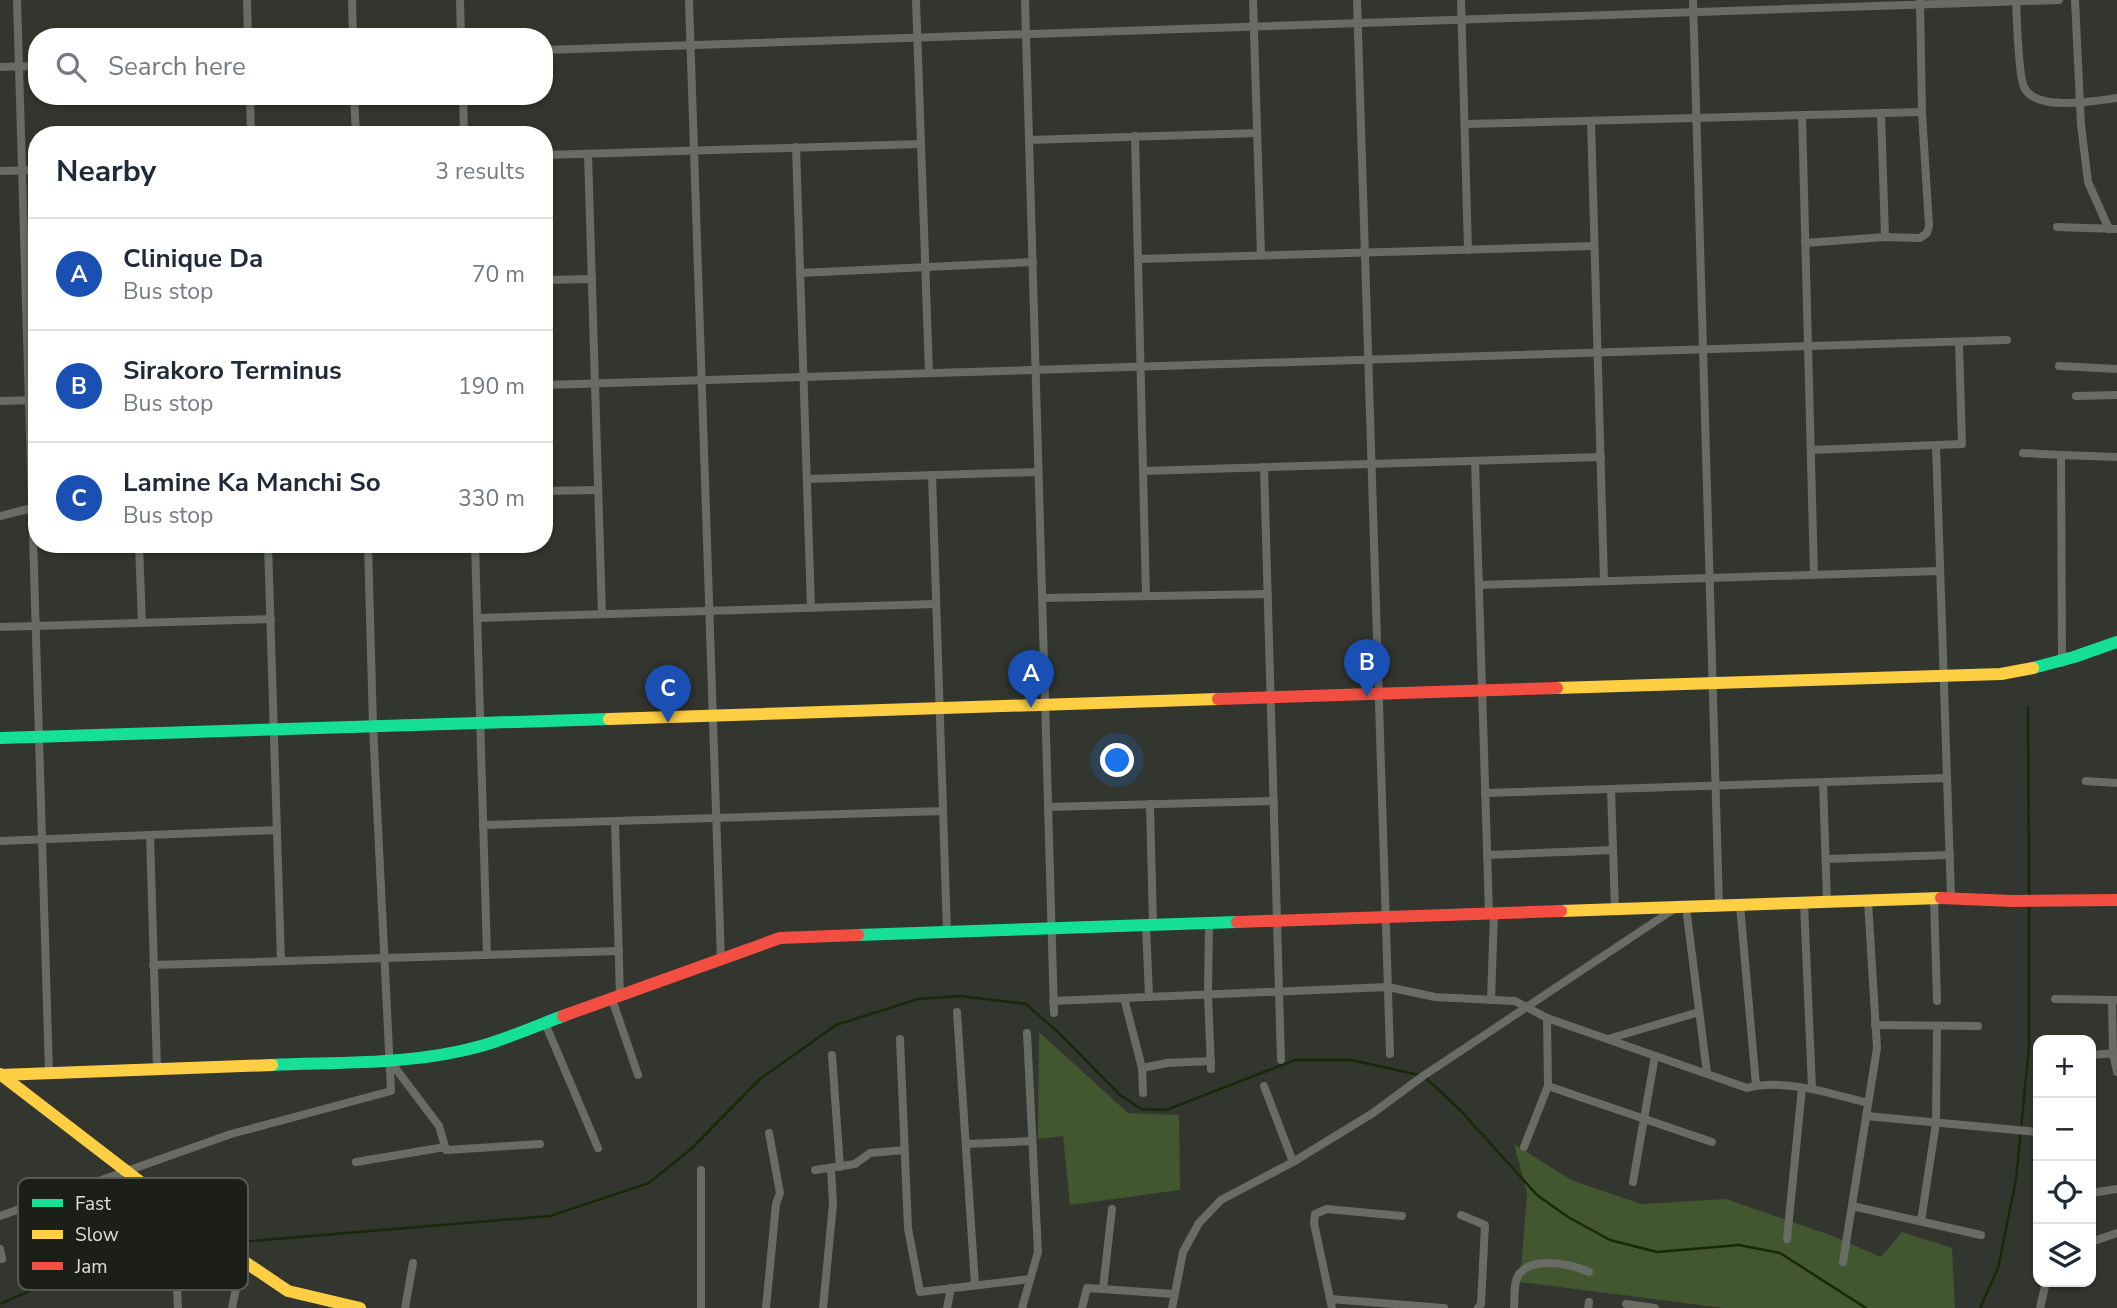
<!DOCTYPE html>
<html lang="en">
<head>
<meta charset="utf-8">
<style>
	body { margin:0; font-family:"Nunito Sans",sans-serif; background:#f6f6f7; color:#1f2937 }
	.controls { position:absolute; right:21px; bottom:21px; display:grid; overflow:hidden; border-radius:14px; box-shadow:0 2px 5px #0004 }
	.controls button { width:63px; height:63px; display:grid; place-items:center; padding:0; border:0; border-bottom:2px solid #e0e1e3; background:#fff; color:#1f2937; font:35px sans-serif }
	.you { position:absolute; left:1118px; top:761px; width:24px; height:24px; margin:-18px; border:5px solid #fff; border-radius:50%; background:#1a73e8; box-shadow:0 0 0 10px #1a73e833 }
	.badge { display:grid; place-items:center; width:46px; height:46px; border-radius:50%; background:#596164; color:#fff; font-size:23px; font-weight:700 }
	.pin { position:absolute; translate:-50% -58px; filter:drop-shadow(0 2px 4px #0008) }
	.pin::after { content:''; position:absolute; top:37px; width:24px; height:21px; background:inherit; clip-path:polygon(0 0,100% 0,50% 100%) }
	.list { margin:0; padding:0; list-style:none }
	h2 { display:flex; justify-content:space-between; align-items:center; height:91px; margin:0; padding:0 28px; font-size:30px }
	h2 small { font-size:23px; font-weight:400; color:#747a83 }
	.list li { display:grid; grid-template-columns:46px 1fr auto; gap:21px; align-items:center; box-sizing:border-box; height:112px; padding:0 28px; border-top:2px solid #e0e1e3 }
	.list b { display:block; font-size:26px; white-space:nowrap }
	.list p { margin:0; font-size:23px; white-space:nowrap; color:#747a83 }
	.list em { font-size:23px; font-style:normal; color:#747a83 }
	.icon { flex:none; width:38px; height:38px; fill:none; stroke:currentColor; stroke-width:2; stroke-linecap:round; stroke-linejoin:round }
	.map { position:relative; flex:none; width:2117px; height:1308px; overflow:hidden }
	.search { position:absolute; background:#fff; box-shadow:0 2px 5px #0004; left:28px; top:28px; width:525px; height:77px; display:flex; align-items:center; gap:18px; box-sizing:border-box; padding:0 24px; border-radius:28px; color:#747a83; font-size:26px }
	.panel { position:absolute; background:#fff; box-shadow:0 2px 5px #0004; left:28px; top:126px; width:525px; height:427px; border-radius:28px }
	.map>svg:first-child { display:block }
	.green { fill:#425730 }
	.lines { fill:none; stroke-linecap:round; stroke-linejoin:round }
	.stream { stroke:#192809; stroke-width:2.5 }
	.street { stroke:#686c65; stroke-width:8 }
	.fast { stroke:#16e098; stroke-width:12 }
	.slow { stroke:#ffcf43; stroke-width:12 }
	.jam { stroke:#f24e42; stroke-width:12 }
	.key { fill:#1b1f18; stroke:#555952; stroke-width:2 }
	.key-label { font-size:19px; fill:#dce1d8 }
</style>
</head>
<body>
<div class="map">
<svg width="2117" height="1308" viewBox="0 0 2117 1308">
	<rect width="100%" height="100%" fill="#32362e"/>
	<g class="green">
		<polygon points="1039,1032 1128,1113 1179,1115 1180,1190 1070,1205 1063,1136 1038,1139"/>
		<polygon points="1514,1144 1571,1180 1641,1204 1726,1199 1830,1235 1881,1257 1902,1232 1952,1248 1955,1308 1724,1308 1520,1282 1527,1193"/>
	</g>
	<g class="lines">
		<g class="stream">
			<polyline points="2028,708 2029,897"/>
			<polyline points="1425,1077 1461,1111 1537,1195 1568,1217 1610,1240 1657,1252 1739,1245 1780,1253 1866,1308"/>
			<polyline points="228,1243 550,1216 649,1183 691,1149 760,1079 836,1025 918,999 960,996 1026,1004 1059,1033 1120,1095 1141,1109 1166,1110 1295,1060 1351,1060 1419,1075"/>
			<polyline points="0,1304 67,1274 126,1255 214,1244"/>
			<polyline points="1980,1308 1998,1268 2016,1180 2029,1047 2029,904"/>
		</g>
		<g class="street">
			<polyline points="17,0 49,1073"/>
			<polyline points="247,0 248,37"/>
			<polyline points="352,0 353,37"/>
			<polyline points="460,0 461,37"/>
			<polyline points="689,0 721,961"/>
			<polyline points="916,0 929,373"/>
			<polyline points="1025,0 1054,1013"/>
			<polyline points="1253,0 1261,255"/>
			<polyline points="1357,0 1390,1054"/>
			<polyline points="1461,0 1468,250"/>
			<polyline points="1693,0 1719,906"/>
			<path d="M2016 0C2017 18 2018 74 2024 87 2035 112 2095 101 2117 98"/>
			<polyline points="2075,0 2081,125 2088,182 2109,229"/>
			<polyline points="544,50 2059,0"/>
			<polyline points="0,67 37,66"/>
			<polyline points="250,96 251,135"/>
			<polyline points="354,96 356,135"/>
			<polyline points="463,96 464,135"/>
			<polyline points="1881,113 1885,237"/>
			<polyline points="1802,115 1814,575"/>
			<polyline points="1591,121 1604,581"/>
			<polyline points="1465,124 1922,112"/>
			<polyline points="1135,136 1146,596"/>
			<polyline points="1029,140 1257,133"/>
			<polyline points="796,147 811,608"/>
			<polyline points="588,154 602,614"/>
			<polyline points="544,155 921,144"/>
			<polyline points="0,171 37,170"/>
			<polyline points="2057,227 2117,229"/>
			<polyline points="1805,243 1885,237 1920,238 1927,233 1929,226 1922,112 1920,0"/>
			<polyline points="1138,259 1594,246"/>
			<polyline points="800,273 1033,262"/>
			<polyline points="544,280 592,279"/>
			<polyline points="2059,366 2117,369"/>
			<polyline points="544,385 2007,340"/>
			<polyline points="2076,396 2117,395"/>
			<polyline points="0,401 37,400"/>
			<polyline points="1936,445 1951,898"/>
			<polyline points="1811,450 1962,444 1959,342"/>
			<polyline points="2023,453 2061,455"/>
			<polyline points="1475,461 1489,914"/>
			<polyline points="1264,467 1281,1060"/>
			<polyline points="1143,471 1601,457"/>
			<polyline points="932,475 947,932"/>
			<polyline points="807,479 1038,472"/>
			<polyline points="544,491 598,490"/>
			<polyline points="0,516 32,508"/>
			<polyline points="139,544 142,623"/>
			<polyline points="268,544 281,961"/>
			<polyline points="475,544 487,955"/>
			<polyline points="1479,585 1940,571"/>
			<polyline points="1042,598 1268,594"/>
			<polyline points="477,618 936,604"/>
			<polyline points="0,627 271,619"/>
			<polyline points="2062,663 2061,455 2117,457"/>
			<polyline points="2086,781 2117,783"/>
			<polyline points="1823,782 1827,902"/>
			<polyline points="1611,789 1615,909"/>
			<polyline points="1485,793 1947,778"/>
			<polyline points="1150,804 1153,925"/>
			<polyline points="1048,807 1274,801"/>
			<polyline points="615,821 620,997"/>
			<polyline points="483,825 943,811"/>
			<polyline points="150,835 157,1069"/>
			<polyline points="0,841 277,830"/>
			<polyline points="1487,855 1613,850"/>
			<polyline points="1826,859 1950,855"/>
			<polyline points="1934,898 1937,1001"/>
			<polyline points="1804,903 1812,1088"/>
			<polyline points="1740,905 1756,1085"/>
			<polyline points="1686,907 1707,1073"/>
			<polyline points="1209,923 1208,994 1211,1069"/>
			<polyline points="1146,925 1149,997"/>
			<polyline points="153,965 619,951"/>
			<polyline points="1124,998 1142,1068 1143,1093"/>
			<polyline points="612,999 638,1075"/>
			<polyline points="2055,999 2115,1000"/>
			<polyline points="1491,1000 1494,913"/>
			<polyline points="2112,1000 2113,1053 2117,1072"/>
			<path d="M1053 1001 1388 987 1435 997 1515 1001 1547 1018 1747 1088C1783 1078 1833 1094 1868 1103"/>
			<polyline points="957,1012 975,1285"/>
			<polyline points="545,1023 598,1148"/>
			<polyline points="1875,1025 1978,1026"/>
			<polyline points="900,1039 908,1228 920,1292 1030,1279"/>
			<polyline points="1608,1039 1699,1012"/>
			<polyline points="832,1055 840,1167"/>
			<polyline points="2091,1055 2116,1053"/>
			<polyline points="390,1061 439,1126 446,1150 540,1144"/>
			<polyline points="1142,1068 1167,1063 1211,1061"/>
			<polyline points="1264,1086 1293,1162"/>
			<polyline points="1548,1086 1712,1142"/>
			<polyline points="1866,1116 2038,1132"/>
			<polyline points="966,1144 1032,1141"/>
			<polyline points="1524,1147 1548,1086 1547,1018"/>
			<polyline points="356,1162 445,1147"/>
			<polyline points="701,1170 701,1308"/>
			<polyline points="815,1170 855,1164 870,1153 904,1150"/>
			<polyline points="1633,1182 1655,1056"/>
			<polyline points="2091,1193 2117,1189"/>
			<polyline points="1852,1206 1981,1235"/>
			<polyline points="1461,1215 1485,1225 1481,1304 1478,1308"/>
			<polyline points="0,1216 231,1134 391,1091 373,726 368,544"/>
			<polyline points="1921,1221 1936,1123 1937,1026"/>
			<polyline points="1787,1239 1802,1088"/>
			<polyline points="2091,1242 2117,1233"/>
			<polyline points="0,1249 2,1259"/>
			<polyline points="1843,1262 1877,1048 1868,901"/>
			<polyline points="177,1288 178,1308"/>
			<polyline points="1103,1289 1112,1209"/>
			<polyline points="1330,1299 1444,1308"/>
			<polyline points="1626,1304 1655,1308"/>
			<polyline points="232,1308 242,1260"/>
			<polyline points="405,1308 413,1263"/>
			<polyline points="766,1308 776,1204 780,1193 769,1133"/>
			<polyline points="823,1308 833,1204 831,1168"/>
			<polyline points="947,1308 951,1288"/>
			<polyline points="1022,1308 1038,1252 1027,1033"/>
			<polyline points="1082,1308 1087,1288 1174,1294"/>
			<polyline points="1172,1308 1183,1252 1199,1223 1221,1200 1293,1162 1373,1113 1423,1076 1674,909"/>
			<polyline points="1332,1308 1314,1223 1315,1214 1327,1209 1402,1216"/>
			<path d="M1514 1308C1515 1299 1513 1282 1519 1274 1533 1256 1571 1264 1589 1272"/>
			<polyline points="1588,1308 1589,1302"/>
			<polyline points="2040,1308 2046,1282"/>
		</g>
		<g class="fast">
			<polyline points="2033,668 2074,657 2117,642"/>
			<polyline points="0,738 609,719"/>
			<polyline points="858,935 1237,922"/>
			<path d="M272 1065C341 1062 414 1065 481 1046 509 1038 536 1026 563 1016"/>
		</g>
		<g class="slow">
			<polyline points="1557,688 2001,674 2033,668"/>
			<polyline points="609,719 1218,699"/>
			<polyline points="1561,911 1941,898"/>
			<polyline points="0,1074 242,1260 288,1291 360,1308"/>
			<polyline points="0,1075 272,1065"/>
		</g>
		<g class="jam">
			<polyline points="1218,699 1557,688"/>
			<polyline points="1941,898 2012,901 2117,900"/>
			<polyline points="1237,922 1561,911"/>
			<polyline points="563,1016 780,938 858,935"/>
		</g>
	</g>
	<rect x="18" y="1178" width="230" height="112" rx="10" class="key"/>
	<rect x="32" y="1199" width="31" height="8" fill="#16e098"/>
	<rect x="32" y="1230" width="31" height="9" fill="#ffcf43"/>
	<rect x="32" y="1262" width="31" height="8" fill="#f24e42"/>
	<g class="key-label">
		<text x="75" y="1210">Fast</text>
		<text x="75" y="1241">Slow</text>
		<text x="75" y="1273">Jam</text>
	</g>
</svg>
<div class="controls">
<button>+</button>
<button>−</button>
<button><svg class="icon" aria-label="locate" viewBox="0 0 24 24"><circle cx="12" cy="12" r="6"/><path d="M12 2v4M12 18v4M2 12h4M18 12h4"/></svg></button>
<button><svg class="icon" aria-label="layers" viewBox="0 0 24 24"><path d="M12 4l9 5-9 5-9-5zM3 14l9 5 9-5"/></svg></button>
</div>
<div class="you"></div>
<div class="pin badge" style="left:1031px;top:708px;background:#1a4fb4">A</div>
<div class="pin badge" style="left:1367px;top:697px;background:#1a4fb4">B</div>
<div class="pin badge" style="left:668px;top:723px;background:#1a4fb4">C</div>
<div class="search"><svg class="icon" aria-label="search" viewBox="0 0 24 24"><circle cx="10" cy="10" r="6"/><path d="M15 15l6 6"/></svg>Search here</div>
<section class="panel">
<h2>Nearby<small>3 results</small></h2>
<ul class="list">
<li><span class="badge" style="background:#1a4fb4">A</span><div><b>Clinique Da</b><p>Bus stop</p></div><em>70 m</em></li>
<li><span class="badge" style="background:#1a4fb4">B</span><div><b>Sirakoro Terminus</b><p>Bus stop</p></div><em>190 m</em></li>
<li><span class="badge" style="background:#1a4fb4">C</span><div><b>Lamine Ka Manchi So</b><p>Bus stop</p></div><em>330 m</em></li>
</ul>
</section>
</div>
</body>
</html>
